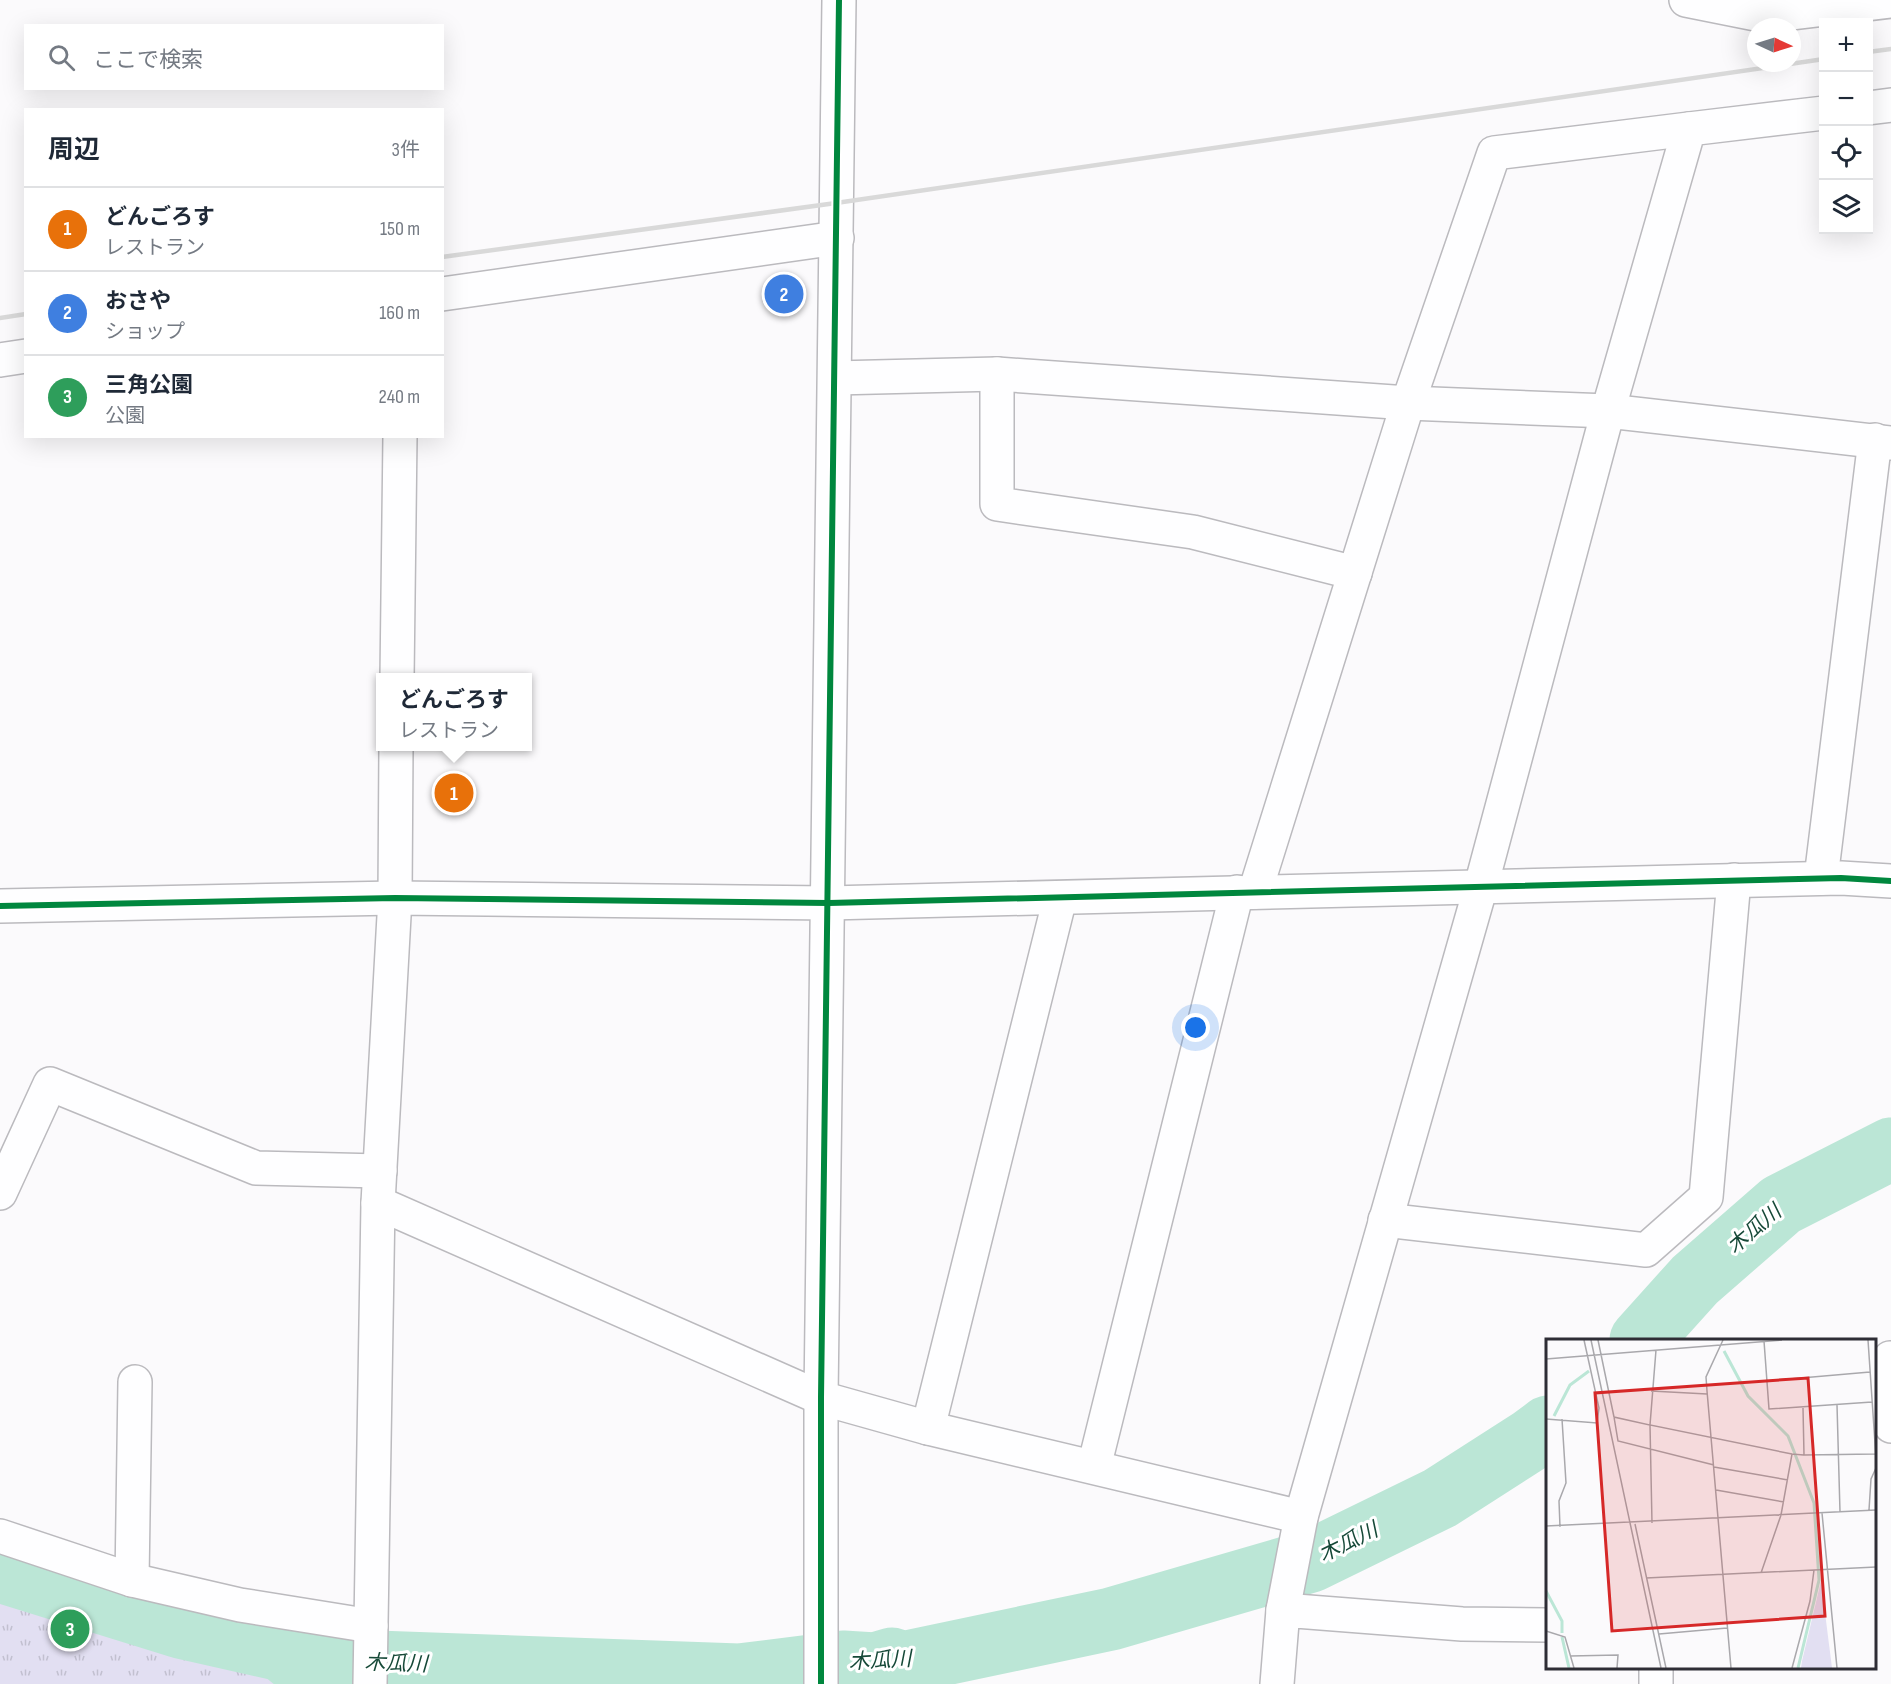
<!DOCTYPE html>
<html lang="ja">
<head>
<meta charset="utf-8">
<style>
	body { margin:0; font-family:"Sofia Sans Condensed","Noto Sans JP",sans-serif; background:#f6f6f7; color:#1f2937 }
	.controls { position:absolute; right:18px; top:18px; display:grid; overflow:hidden; border-radius:0px; box-shadow:0 6px 24px #0002 }
	.controls button { width:54px; height:54px; display:grid; place-items:center; padding:0; border:0; border-bottom:2px solid #e0e1e3; background:#fff; color:#1f2937; font:30px sans-serif }
	.compass { position:absolute; left:1747px; top:18px; width:54px; height:54px; border-radius:50%; background:#fff; box-shadow:0 6px 24px #0002; rotate:94deg }
	.you { position:absolute; left:1196px; top:1028px; width:21px; height:21px; margin:-15px; border:4px solid #fff; border-radius:50%; background:#1a73e8; box-shadow:0 0 0 9px #1a73e833 }
	.badge { display:grid; place-items:center; width:39px; height:39px; border-radius:50%; background:#d93025; color:#fff; font-size:20px; font-weight:700 }
	.pin { position:absolute; translate:-50% -50%; border:3px solid #fff; box-shadow:0 2px 6px #0006 }
	.popup { position:absolute; left:376px; top:673px; width:156px; height:78px; box-sizing:border-box; display:grid; place-content:center; border-radius:0px; background:#fff; filter:drop-shadow(0 2px 4px #0005); font-size:20px; white-space:nowrap; color:#747a83 }
	.popup b { font-size:22px; color:#1f2937 }
	.popup::after { content:''; position:absolute; left:50%; top:100%; margin-left:-12px; border:12px solid transparent; border-top-color:#fff }
	.list { margin:0; padding:0; list-style:none }
	h2 { display:flex; justify-content:space-between; align-items:center; height:78px; margin:0; padding:0 24px; font-size:26px }
	h2 small { font-size:20px; font-weight:400; color:#747a83 }
	.list li { display:grid; grid-template-columns:39px 1fr auto; gap:18px; align-items:center; box-sizing:border-box; height:84px; padding:0 24px; border-top:2px solid #e0e1e3 }
	.list b { display:block; font-size:22px; white-space:nowrap }
	.list p { margin:0; font-size:20px; white-space:nowrap; color:#747a83 }
	.list em { font-size:20px; font-style:normal; color:#747a83 }
	.icon { flex:none; width:33px; height:33px; fill:none; stroke:currentColor; stroke-width:2; stroke-linecap:round; stroke-linejoin:round }
	.map { position:relative; flex:none; width:1891px; height:1684px; overflow:hidden }
	.search { position:absolute; background:#fff; box-shadow:0 6px 24px #0002; left:24px; top:24px; width:420px; height:66px; display:flex; align-items:center; gap:15px; box-sizing:border-box; padding:0 21px; border-radius:0px; color:#747a83; font-size:22px }
	.panel { position:absolute; background:#fff; box-shadow:0 6px 24px #0002; left:24px; top:108px; width:420px; height:330px; border-radius:0px }
	.map>svg:first-child { display:block }
	.park { fill:url(#park-tufts) }
	.lines { fill:none; stroke-linecap:round; stroke-linejoin:round }
	.river { stroke:#bbe6d6; stroke-width:63 }
	.minor-casing { stroke:#bbbabe; stroke-width:36 }
	.minor { stroke:#fefeff; stroke-width:33 }
	.rail { stroke:#d9d9d9; stroke-width:4.5 }
	.cycleway-casing { stroke:#fff; stroke-width:10 }
	.cycleway { stroke:#00873e; stroke-width:6 }
	.labels { text-anchor:middle; stroke-width:6; stroke-linejoin:round; paint-order:stroke }
	.water-label { font-size:21px; font-style:italic; fill:#164938; stroke:#fff }
	.inset-river { fill:none; stroke:#bbe6d6; stroke-width:3 }
	.inset-road { fill:none; stroke:#a9a8ac; stroke-width:1.5 }
	.view { fill:#d62828; fill-opacity:0.15; stroke:#d62828; stroke-width:3 }
	.inset-edge { fill:none; stroke:#2e2d35; stroke-width:3 }
</style>
</head>
<body>
<div class="map">
<svg width="1891" height="1684" viewBox="0 0 1891 1684">
	<defs>
		<pattern id="park-tufts" width="24" height="20" patternUnits="userSpaceOnUse" patternTransform="scale(1.5)"><rect width="24" height="20" fill="#e2dff2"/><path d="M3 7l-1-3M5 7V3M7 7l1-3M15 17l-1-3M17 17v-4M19 17l1-3" fill="none" stroke="#c2c0d0"/></pattern>
	</defs>
	<rect width="100%" height="100%" fill="#fbfafc"/>
	<polygon class="park" points="0,1586 280,1672 279,1684 0,1684"/>
	<g class="lines">
		<g class="river">
			<polyline points="1641,1340 1695,1280 1781,1205 1891,1149"/>
			<polyline points="0,1571 180,1627 282,1650 293,1659 739,1675 843,1662 875,1664 892,1659 902,1663 1111,1619 1311,1561 1440,1498 1532,1439 1548,1427"/>
		</g>
		<g class="minor-casing">
			<g id="minor">
				<polyline points="1686,0 1766,16 1891,1"/>
				<polyline points="1868,108 1891,105"/>
				<polyline points="442,294 837,238"/>
				<polyline points="0,360 26,356"/>
				<polyline points="997,374 997,504 1193,532 1355,573"/>
				<polyline points="835,378 997,374 1408,403 1608,411 1689,129 1824,113"/>
				<polyline points="397,678 400,436"/>
				<polyline points="1821,878 1875,440"/>
				<polyline points="1255,892 1408,403 1494,153 1689,129"/>
				<polyline points="0,906 395,898 829,903 1841,878 1891,881"/>
				<polyline points="0,1193 50,1084 256,1168 380,1171"/>
				<polyline points="378,1203 821,1398 928,1428 1301,1517 1283,1610"/>
				<polyline points="1385,1220 1646,1250 1706,1197 1734,880"/>
				<polyline points="1890,1358 1891,1426"/>
				<polyline points="928,1428 1060,898"/>
				<polyline points="1094,1467 1237,892"/>
				<polyline points="1301,1517 1481,886 1608,411 1891,443"/>
				<polyline points="0,1536 132,1580 240,1605 371,1626"/>
				<polyline points="132,1580 135,1382"/>
				<polyline points="1656,1668 1656,1684"/>
				<polyline points="370,1684 378,1203 395,898 396,746"/>
				<polyline points="821,1684 821,1398 839,0"/>
				<polyline points="1277,1684 1283,1610 1462,1624 1548,1625"/>
			</g>
		</g>
		<use href="#minor" class="minor"/>
		<g class="rail">
			<polyline points="1868,52 1891,49"/>
			<polyline points="442,257 836,203 1824,59"/>
			<polyline points="0,318 26,314"/>
		</g>
		<g class="cycleway-casing">
			<g id="cycleway">
				<polyline points="0,906 395,898 829,903 1841,878 1891,881"/>
				<polyline points="821,1684 821,1398 839,0"/>
			</g>
		</g>
		<use href="#cycleway" class="cycleway"/>
	</g>
	<g class="labels">
		<g class="water-label">
			<text transform="translate(1754 1229) rotate(-40)" y="7">木瓜川</text>
			<text transform="translate(1348 1542) rotate(-26)" y="7">木瓜川</text>
			<text transform="translate(880 1660) rotate(-3)" y="7">木瓜川</text>
			<text transform="translate(396 1663) rotate(2)" y="7">木瓜川</text>
		</g>
	</g>
	<g transform="translate(1546 1339)">
		<rect width="330" height="330" fill="#fbfafc"/>
		<path d="M275 242 286 329H255L256 322Z" fill="#e2dff2"/>
		<path class="inset-river" d="M178 12 202 57 242 97 268 164 273 241 252 329M8 77 24 46 43 32M0 252 16 282V294M16 298 23 329"/>
		<path class="inset-road" d="M45 1 115 329M52 1 68 78 104 86 106 184M177 1 160 38 161 52 185 329M322 1 330 119M218 2 223 70 326 63M110 11 104 86 246 115M0 20 236 1M221 42 324 33M105 52 161 55M291 66 294 173M257 69 258 116 329 115M68 78 72 102 168 126M0 80 51 84 53 69 38 1M168 128 242 141M170 151 238 163M323 171 325 140 330 129M276 174 291 329M89 185 120 329M0 187 330 171M14 188 13 162 20 144 16 80M215 234 235 176 246 115 258 116M100 239 330 228M0 292 19 298 28 329M113 295 181 289M24 317 72 316 71 329M246 329 264 262 268 231"/>
		<path class="view" d="M262 39 279 277 66 292 49 54Z"/>
		<rect width="330" height="330" class="inset-edge"/>
	</g>
</svg>
<div class="controls">
<button>+</button>
<button>−</button>
<button><svg class="icon" aria-label="locate" viewBox="0 0 24 24"><circle cx="12" cy="12" r="6"/><path d="M12 2v4M12 18v4M2 12h4M18 12h4"/></svg></button>
<button><svg class="icon" aria-label="layers" viewBox="0 0 24 24"><path d="M12 4l9 5-9 5-9-5zM3 14l9 5 9-5"/></svg></button>
</div>
<svg class="compass" viewBox="-18 -18 36 36"><path d="M0-13l5 13h-10z" fill="#e53935"/><path d="M0 13l5-13h-10z" fill="#747a83"/></svg>
<div class="you"></div>
<div class="pin badge" style="left:454px;top:793px;background:#e8710a">1</div>
<div class="popup"><b>どんごろす</b>レストラン</div>
<div class="pin badge" style="left:784px;top:294px;background:#3f7fe0">2</div>
<div class="pin badge" style="left:70px;top:1629px;background:#2e9e5b">3</div>
<div class="search"><svg class="icon" aria-label="search" viewBox="0 0 24 24"><circle cx="10" cy="10" r="6"/><path d="M15 15l6 6"/></svg>ここで検索</div>
<section class="panel">
<h2>周辺<small>3件</small></h2>
<ul class="list">
<li><span class="badge" style="background:#e8710a">1</span><div><b>どんごろす</b><p>レストラン</p></div><em>150 m</em></li>
<li><span class="badge" style="background:#3f7fe0">2</span><div><b>おさや</b><p>ショップ</p></div><em>160 m</em></li>
<li><span class="badge" style="background:#2e9e5b">3</span><div><b>三角公園</b><p>公園</p></div><em>240 m</em></li>
</ul>
</section>
</div>
</body>
</html>
